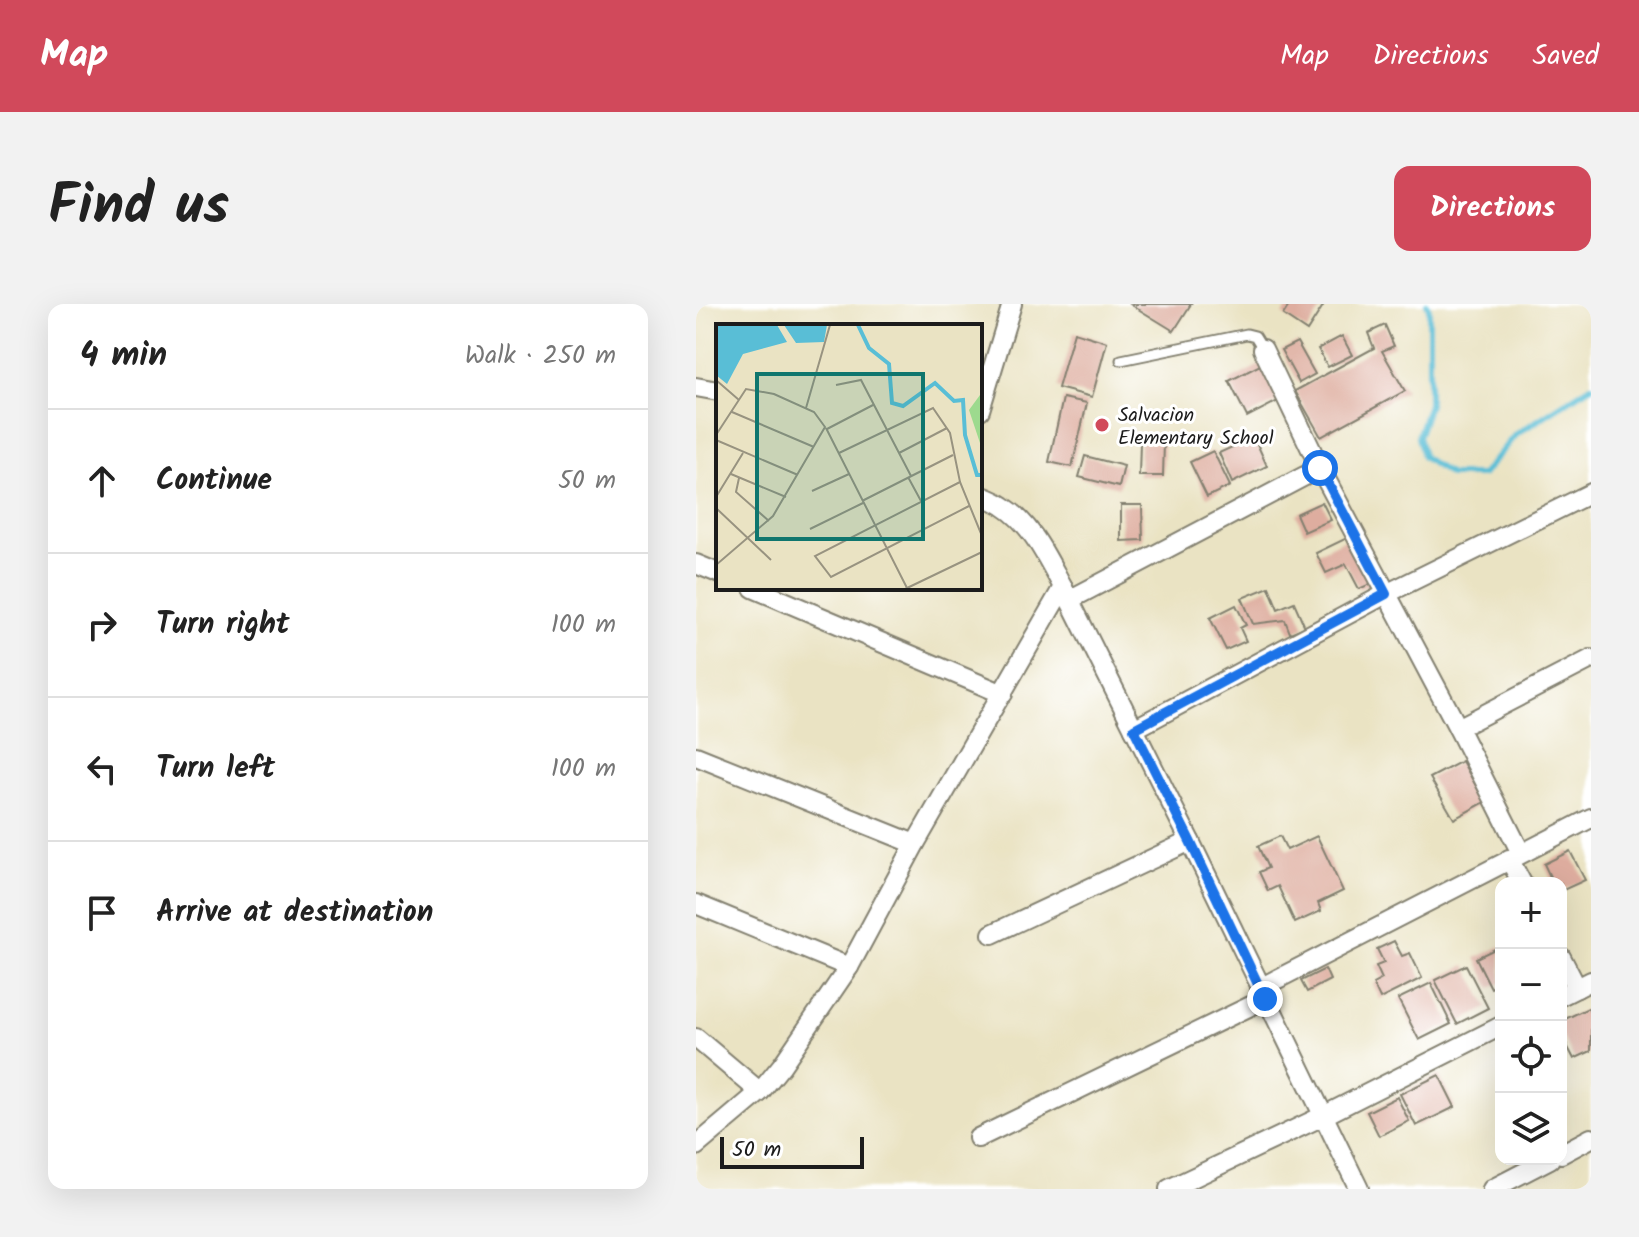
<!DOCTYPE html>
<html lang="en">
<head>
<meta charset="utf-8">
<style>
	body { margin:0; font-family:Kalam,sans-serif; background:#f2f2f2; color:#222 }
	.controls { position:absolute; right:24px; bottom:24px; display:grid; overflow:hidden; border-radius:16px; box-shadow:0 8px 32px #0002 }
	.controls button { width:72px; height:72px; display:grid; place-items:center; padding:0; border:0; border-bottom:2px solid #e0e0e0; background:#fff; color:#222; font:40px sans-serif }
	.scale { position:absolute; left:24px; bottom:20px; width:144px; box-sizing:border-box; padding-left:8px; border:4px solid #1c1c1c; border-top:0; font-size:22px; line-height:28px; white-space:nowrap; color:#1c1c1c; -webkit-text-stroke:6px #fff; paint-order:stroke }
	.stop { position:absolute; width:24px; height:24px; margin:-18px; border:6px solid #1a73e8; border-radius:50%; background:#fff }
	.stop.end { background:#1a73e8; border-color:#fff; box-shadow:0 2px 8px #0008 }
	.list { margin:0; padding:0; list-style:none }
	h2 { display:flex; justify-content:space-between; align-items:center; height:104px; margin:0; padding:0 32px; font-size:34px }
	h2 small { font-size:26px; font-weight:400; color:#767676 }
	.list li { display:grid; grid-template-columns:52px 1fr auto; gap:24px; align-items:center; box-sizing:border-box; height:144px; padding:0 32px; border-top:2px solid #e0e0e0 }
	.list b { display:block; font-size:30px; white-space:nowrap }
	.list em { font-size:26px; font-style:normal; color:#767676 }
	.icon { flex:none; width:44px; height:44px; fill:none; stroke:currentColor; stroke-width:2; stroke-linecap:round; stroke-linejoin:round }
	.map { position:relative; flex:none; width:895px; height:885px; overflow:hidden; border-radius:16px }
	header { display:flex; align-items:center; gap:48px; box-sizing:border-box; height:112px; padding:0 40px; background:#d1495b; color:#fff }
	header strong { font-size:38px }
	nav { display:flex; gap:44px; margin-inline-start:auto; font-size:28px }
	.intro { display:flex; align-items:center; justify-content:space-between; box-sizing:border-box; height:192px; padding:0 48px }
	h1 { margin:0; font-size:56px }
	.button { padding:20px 36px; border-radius:16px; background:#d1495b; color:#fff; font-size:28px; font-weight:700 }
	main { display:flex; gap:48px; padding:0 48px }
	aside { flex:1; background:#fff; border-radius:16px; box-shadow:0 8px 32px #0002 }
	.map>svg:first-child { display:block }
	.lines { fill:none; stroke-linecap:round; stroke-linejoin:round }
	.stream { stroke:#59bed6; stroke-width:6 }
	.building { fill:#dead9f }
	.service-casing { stroke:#838070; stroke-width:13 }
	.minor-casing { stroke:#838070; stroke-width:22 }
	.service { stroke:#fff; stroke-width:9 }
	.minor { stroke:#fff; stroke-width:18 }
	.route { stroke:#1a73e8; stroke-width:10 }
	.poi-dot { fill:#d1495b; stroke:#fff; stroke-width:3 }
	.labels { text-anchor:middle; stroke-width:6; stroke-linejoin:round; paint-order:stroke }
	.poi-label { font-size:20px; fill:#1c1c1c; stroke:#fff; text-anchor:start }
	.inset-river { fill:none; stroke:#59bed6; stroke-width:4 }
	.inset-road { fill:none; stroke:#989380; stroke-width:2 }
	.view { fill:#0f766e; fill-opacity:0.15; stroke:#0f766e; stroke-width:4 }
	.inset-edge { fill:none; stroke:#1c1c1c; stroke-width:4 }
</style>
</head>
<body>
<header>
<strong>Map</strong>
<nav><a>Map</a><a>Directions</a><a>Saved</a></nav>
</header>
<div class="intro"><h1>Find us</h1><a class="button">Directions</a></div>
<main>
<aside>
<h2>4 min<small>Walk · 250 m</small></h2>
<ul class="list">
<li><svg class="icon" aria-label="ahead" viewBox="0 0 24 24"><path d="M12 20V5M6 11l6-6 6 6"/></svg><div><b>Continue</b></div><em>50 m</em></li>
<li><svg class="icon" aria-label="right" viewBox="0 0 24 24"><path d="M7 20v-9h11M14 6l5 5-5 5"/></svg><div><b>Turn right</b></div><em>100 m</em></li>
<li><svg class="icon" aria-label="left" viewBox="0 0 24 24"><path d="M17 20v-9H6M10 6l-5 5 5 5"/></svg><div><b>Turn left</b></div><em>100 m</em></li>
<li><svg class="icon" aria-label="arrive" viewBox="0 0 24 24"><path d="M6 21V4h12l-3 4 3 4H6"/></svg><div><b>Arrive at destination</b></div></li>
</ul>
</aside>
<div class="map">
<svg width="895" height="885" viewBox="0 0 895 885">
	<rect width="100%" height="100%" fill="#fff"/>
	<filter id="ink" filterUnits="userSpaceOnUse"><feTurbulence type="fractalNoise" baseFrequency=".0125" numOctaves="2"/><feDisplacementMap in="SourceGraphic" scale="16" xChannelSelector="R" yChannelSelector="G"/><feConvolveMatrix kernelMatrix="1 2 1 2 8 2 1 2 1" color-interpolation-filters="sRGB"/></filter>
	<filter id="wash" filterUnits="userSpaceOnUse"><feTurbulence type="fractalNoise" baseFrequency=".006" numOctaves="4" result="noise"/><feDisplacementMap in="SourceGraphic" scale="32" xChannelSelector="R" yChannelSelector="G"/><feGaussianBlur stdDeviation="1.8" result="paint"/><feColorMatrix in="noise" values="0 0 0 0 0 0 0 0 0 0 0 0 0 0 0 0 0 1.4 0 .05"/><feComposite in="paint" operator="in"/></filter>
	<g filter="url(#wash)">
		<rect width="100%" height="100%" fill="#eae3c3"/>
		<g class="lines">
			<polyline class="stream" points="731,0 733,5 733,100 722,133 727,153 754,171 786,171 819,131 895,82"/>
		</g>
		<g id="blocks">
			<g class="building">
				<polygon points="434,0 495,0 478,27"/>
				<polygon points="594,0 623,0 627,2 611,27 587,11"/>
				<polygon points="689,21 698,42 686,47 709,87 625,133 599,87 678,44 672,29"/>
				<polygon points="378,28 411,38 396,93 362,84"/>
				<polygon points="646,32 656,51 632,63 622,45"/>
				<polygon points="601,38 619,70 603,79 585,46"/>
				<polygon points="566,60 584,96 551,113 533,77"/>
				<polygon points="367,94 391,99 376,163 353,158"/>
				<polygon points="558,133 571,162 536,179 523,149"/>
				<polygon points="444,138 468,139 467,172 443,172"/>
				<polygon points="517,147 534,182 511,193 494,158"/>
				<polygon points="389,152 428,162 423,183 383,173"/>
				<polygon points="626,198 635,216 608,228 600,210"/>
				<polygon points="425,201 446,201 447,236 425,237"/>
				<polygon points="657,231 679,278 663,285 650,260 630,269 620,249"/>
				<polygon points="573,283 582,305 598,298 609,323 594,329 589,316 557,320 546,294"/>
				<polygon points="540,301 550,321 544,324 550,337 530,346 514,314"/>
				<polygon points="766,457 789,498 758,515 734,474"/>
				<polygon points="584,532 591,546 621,532 647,587 622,599 625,607 599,619 582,582 572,587 563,568 572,564 562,542"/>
				<polygon points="874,547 889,576 865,587 865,579 857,579 848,560"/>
				<polygon points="698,637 706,652 714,649 726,674 684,695 677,680 686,675 680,662 688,659 681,645"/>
				<polygon points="805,642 805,679 795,684 780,654"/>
				<polygon points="770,661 792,704 761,720 739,676"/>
				<polygon points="629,665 634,676 611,688 605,677"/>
				<polygon points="735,679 755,720 723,736 702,695"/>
				<polygon points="892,704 895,710 895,747 878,755 865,730 865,717"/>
				<polygon points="743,771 759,803 720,822 704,790"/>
				<polygon points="701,793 713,817 683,832 671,808"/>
			</g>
		</g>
	</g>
	<g filter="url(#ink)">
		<use href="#blocks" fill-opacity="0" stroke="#838070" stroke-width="2"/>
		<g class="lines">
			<g class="service-casing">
				<polyline id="service" points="425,56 551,30 559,32 567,45"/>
			</g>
			<g class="minor-casing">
				<g id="minor">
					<polyline points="567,45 624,164 762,424 825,549"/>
					<polyline points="0,83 22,87"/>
					<polyline points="284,106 316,0"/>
					<polyline points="0,260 22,269"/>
					<polyline points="367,283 494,537 663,885"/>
					<polyline points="57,284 307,390"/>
					<polyline points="373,296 624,164"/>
					<polyline points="762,424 895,355"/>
					<polyline points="438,425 690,290 895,189"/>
					<polyline points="0,452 219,540"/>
					<polyline points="813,555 826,579"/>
					<polyline points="0,600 153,663"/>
					<polyline points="296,630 494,537"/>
					<polyline points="865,653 881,684"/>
					<polyline points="564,684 895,514"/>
					<polyline points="865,692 895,677"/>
					<polyline points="0,734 64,788"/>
					<polyline points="282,834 569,695"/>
					<path d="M0 842 64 788 86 761 153 663 219 540 367 283C351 254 336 220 307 202 300 197 292 194 284 191"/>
					<polyline points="865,850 895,834"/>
					<polyline points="473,885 627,812 805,722"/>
					<polyline points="796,885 854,855"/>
				</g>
			</g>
			<use href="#service" class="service"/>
			<use href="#minor" class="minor"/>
		</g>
	</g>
	<g class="lines" filter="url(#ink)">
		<polyline class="route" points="569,695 494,537 438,425 690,290 624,164"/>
	</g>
	<circle class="poi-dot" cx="406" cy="121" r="8"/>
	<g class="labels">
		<g class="poi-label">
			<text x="422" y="117">Salvacion<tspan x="422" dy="23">Elementary School</tspan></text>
		</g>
	</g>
	<g transform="translate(20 20)">
		<rect width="266" height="266" fill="#eae3c3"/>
		<path d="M264 71 266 72V125L253 86Z" fill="#9dda8e"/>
		<path d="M0 1H61L71 18 27 30 11 60 0 51ZM68 1H111L108 18 80 19Z" fill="#59bed6"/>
		<path class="inset-river" d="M142 1 153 24 173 40 176 79 187 82 219 59 238 77 247 76 249 111 261 151H266"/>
		<path class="inset-road" d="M0 56 23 76M120 61 145 56 195 152M90 84 114 1M16 88 98 123M110 104 191 264M111 105 157 81M0 111 30 65 58 70 98 88 109 103 57 192 0 241M0 116 82 151M123 129 217 84 234 109 244 158 266 212M183 129 231 104M15 150 70 173M192 153 205 177M23 154 20 168 53 197M244 158 99 232 115 253 253 182M96 167 133 150M0 173 27 129M146 177 237 131M0 184 55 236M94 205 147 179M189 265 266 228"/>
		<path class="view" d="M41 50H207V215H41Z"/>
		<rect width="266" height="266" class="inset-edge"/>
	</g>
</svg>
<div class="controls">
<button>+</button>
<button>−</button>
<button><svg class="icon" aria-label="locate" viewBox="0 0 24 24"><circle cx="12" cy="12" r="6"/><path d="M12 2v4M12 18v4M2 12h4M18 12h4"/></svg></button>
<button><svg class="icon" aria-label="layers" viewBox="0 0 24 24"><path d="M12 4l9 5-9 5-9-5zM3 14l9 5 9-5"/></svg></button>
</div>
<div class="scale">50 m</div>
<div class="stop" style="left:624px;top:164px"></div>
<div class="stop end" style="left:569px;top:695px"></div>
</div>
</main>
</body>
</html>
